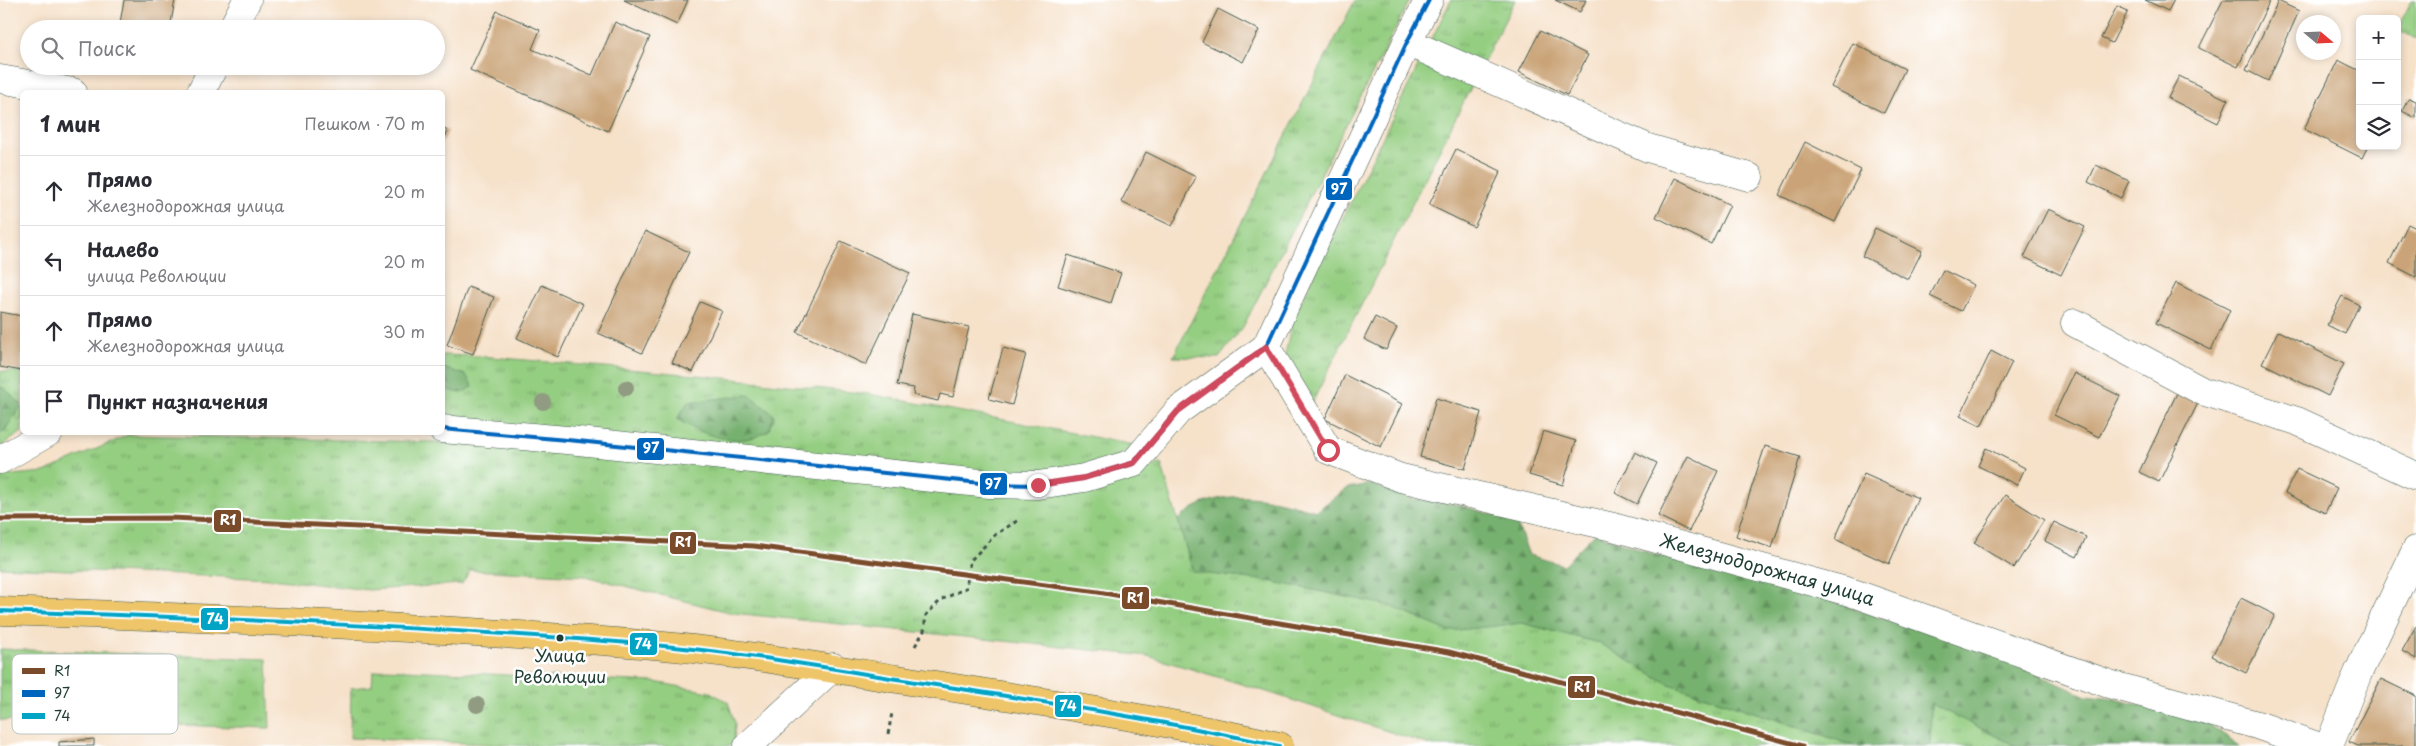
<!DOCTYPE html>
<html lang="ru">
<head>
<meta charset="utf-8">
<style>
	body { margin:0; font-family:"Playpen Sans",sans-serif; background:#f2f2f3; color:#2b2b33 }
	.controls { position:absolute; right:15px; top:15px; display:grid; overflow:hidden; border-radius:8px; box-shadow:0 2px 8px #0003 }
	.controls button { width:45px; height:45px; display:grid; place-items:center; padding:0; border:0; border-bottom:1px solid #e1e1e2; background:#fff; color:#2b2b33; font:25px sans-serif }
	.compass { position:absolute; left:2296px; top:15px; width:45px; height:45px; border-radius:50%; background:#fff; box-shadow:0 2px 8px #0003; rotate:109deg }
	.stop { position:absolute; width:15px; height:15px; margin:-11px; border:4px solid #d1495b; border-radius:50%; background:#fff }
	.stop.end { background:#d1495b; border-color:#fff; box-shadow:0 1px 5px #0008 }
	.list { margin:0; padding:0; list-style:none }
	h2 { display:flex; justify-content:space-between; align-items:center; height:65px; margin:0; padding:0 20px; font-size:21px }
	h2 small { font-size:16px; font-weight:400; color:#7c7c81 }
	.list li { display:grid; grid-template-columns:32px 1fr auto; gap:15px; align-items:center; box-sizing:border-box; height:70px; padding:0 20px; border-top:1px solid #e1e1e2 }
	.list b { display:block; font-size:19px; white-space:nowrap }
	.list p { margin:0; font-size:16px; white-space:nowrap; color:#7c7c81 }
	.list em { font-size:16px; font-style:normal; color:#7c7c81 }
	.icon { flex:none; width:28px; height:28px; fill:none; stroke:currentColor; stroke-width:2; stroke-linecap:round; stroke-linejoin:round }
	.map { position:relative; flex:none; width:2416px; height:746px; overflow:hidden }
	.search { position:absolute; background:#fff; box-shadow:0 2px 8px #0003; left:20px; top:20px; width:425px; height:55px; display:flex; align-items:center; gap:12px; box-sizing:border-box; padding:0 18px; border-radius:28px; color:#7c7c81; font-size:19px }
	.panel { position:absolute; background:#fff; box-shadow:0 2px 8px #0003; left:20px; top:90px; width:425px; height:345px; border-radius:8px }
	.map>svg:first-child { display:block }
	.grass { fill:url(#grass-tufts); stroke:#5a865a }
	.forest { fill:url(#forest-firs); stroke:#4b7752 }
	.building { fill:#caa478 }
	.lines { fill:none; stroke-linecap:round; stroke-linejoin:round }
	.minor-casing { stroke:#3f564a; stroke-width:29 }
	.major-casing { stroke:#3f564a; stroke-width:29 }
	.path { stroke:#3f564a; stroke-width:3; stroke-dasharray:4 4; stroke-linecap:butt }
	.minor { stroke:#fff; stroke-width:28 }
	.major { stroke:#eec569; stroke-width:28 }
	.bus-1-casing { stroke:#fff; stroke-width:8 }
	.bus-2-casing { stroke:#fff; stroke-width:8 }
	.bus-1 { stroke:#0065bd; stroke-width:4 }
	.bus-2 { stroke:#02a4c6; stroke-width:4 }
	.rail-1-casing { stroke:#fff; stroke-width:9 }
	.rail-1 { stroke:#7a4b2a; stroke-width:5 }
	.tree { fill:#909b82 }
	.route { stroke:#d1495b; stroke-width:6 }
	.bus-dot { fill:#1f3d34; stroke:#fff; stroke-width:2 }
	.labels { text-anchor:middle; stroke-width:5; stroke-linejoin:round; paint-order:stroke }
	.bus-label { font-size:17px; fill:#1f3d34; stroke:#fff }
	.street-label { font-size:18px; fill:#1f3d34; stroke:#fff }
	.key { fill:#fff; stroke:#bcc5c2; stroke-width:1 }
	.key-label { font-size:14px; fill:#1f3d34 }
	.line-badge { stroke:#fff; stroke-width:2 }
	.badge-label { font-size:14px; text-anchor:middle; font-weight:bold; fill:#fff }
</style>
</head>
<body>
<div class="map">
<svg width="2416" height="746" viewBox="0 0 2416 746">
	<defs>
		<pattern id="grass-tufts" width="24" height="20" patternUnits="userSpaceOnUse" patternTransform="scale(1.25)"><rect width="24" height="20" fill="#94ce81"/><path d="M3 7l-1-3M5 7V3M7 7l1-3M15 17l-1-3M17 17v-4M19 17l1-3" fill="none" stroke="#78a86a"/></pattern>
		<pattern id="forest-firs" width="22" height="20" patternUnits="userSpaceOnUse" patternTransform="scale(1.25)"><rect width="22" height="20" fill="#77b16f"/><path d="M5 1l3.5 6h-7zM16 11l3.5 6h-7z" fill="#61915c"/></pattern>
	</defs>
	<rect width="100%" height="100%" fill="#fff"/>
	<filter id="ink" filterUnits="userSpaceOnUse"><feTurbulence type="fractalNoise" baseFrequency=".02" numOctaves="2"/><feDisplacementMap in="SourceGraphic" scale="10" xChannelSelector="R" yChannelSelector="G"/><feConvolveMatrix kernelMatrix="1 2 1 2 8 2 1 2 1" color-interpolation-filters="sRGB"/></filter>
	<filter id="wash" filterUnits="userSpaceOnUse"><feTurbulence type="fractalNoise" baseFrequency=".0096" numOctaves="4" result="noise"/><feDisplacementMap in="SourceGraphic" scale="20" xChannelSelector="R" yChannelSelector="G"/><feGaussianBlur stdDeviation="1.12" result="paint"/><feColorMatrix in="noise" values="0 0 0 0 0 0 0 0 0 0 0 0 0 0 0 0 0 1.4 0 .05"/><feComposite in="paint" operator="in"/></filter>
	<g filter="url(#wash)">
		<rect width="100%" height="100%" fill="#f6e1c9"/>
		<g class="grass">
			<polygon points="1355,0 1410,0 1243,327 1219,358 1173,357"/>
			<polygon points="1451,0 1515,0 1312,403 1285,355 1292,320"/>
			<polygon points="2412,0 2416,0 2416,39 2397,29"/>
			<polygon points="443,355 480,356 707,376 869,394 1135,445 1115,461 1022,476 443,422"/>
			<polygon points="0,371 22,372 22,432 0,447"/>
			<polygon points="128,435 481,443 1112,482 1161,463 1193,572 1269,581 1387,605 1448,631 1522,623 1599,643 1667,683 1855,746 1433,746 1261,690 1148,656 733,613 585,576 470,570 462,584 369,590 271,579 0,567 0,476 44,472"/>
			<polygon points="0,649 267,659 270,728 0,720"/>
			<polygon points="384,669 654,682 710,692 728,702 735,723 734,741 730,746 532,746 350,738 351,688 372,686 373,672"/>
			<polygon points="1931,703 2016,746 1923,746 1930,744"/>
		</g>
		<g class="forest">
			<polygon points="443,368 466,375 473,387 461,393 443,389"/>
			<polygon points="0,387 4,388 22,405 5,430 0,433"/>
			<path d="M749 395 774 415 769 430C764 433 757 437 751 438 727 444 697 432 677 419L688 402Z"/>
			<path d="M1371 484 1411 499 1454 504 1516 521 1529 555 1563 565 1595 533 1652 554 1777 582 1884 619 1931 633 1997 656 2086 696 2115 699 2206 722 2240 746H2016L1931 704 1930 744 1923 746H1855L1667 683 1599 643 1522 623 1448 631 1387 605 1269 581 1193 572 1178 520C1217 483 1269 498 1316 511L1347 488Z"/>
		</g>
		<g id="blocks">
			<g class="building">
				<polygon points="124,0 175,0 170,29 152,29 120,23"/>
				<polygon points="624,0 688,0 677,25"/>
				<polygon points="1555,0 1586,0 1580,12"/>
				<polygon points="2145,0 2174,0 2168,11"/>
				<polygon points="2223,0 2270,0 2238,67 2199,48"/>
				<polygon points="2278,1 2299,11 2268,81 2246,70"/>
				<polygon points="2117,6 2128,11 2112,43 2101,38"/>
				<polygon points="1218,9 1259,30 1243,62 1202,42"/>
				<polygon points="497,11 540,30 532,49 592,75 615,22 650,37 608,131 470,70"/>
				<polygon points="1540,31 1588,55 1567,95 1519,72"/>
				<polygon points="1853,43 1905,69 1884,113 1831,87"/>
				<polygon points="2338,60 2360,71 2360,146 2368,146 2362,158 2304,129"/>
				<polygon points="289,66 302,66 300,72"/>
				<polygon points="2179,76 2228,100 2218,123 2168,98"/>
				<polygon points="2409,98 2416,101 2416,118 2402,111"/>
				<polygon points="442,128 448,131 442,144"/>
				<polygon points="1805,142 1861,170 1835,222 1779,195"/>
				<polygon points="1456,149 1501,171 1474,227 1429,205"/>
				<polygon points="1146,152 1196,177 1172,226 1121,202"/>
				<polygon points="2096,165 2129,181 2121,198 2088,182"/>
				<polygon points="1675,178 1730,205 1711,244 1656,217"/>
				<polygon points="2048,209 2085,227 2061,275 2024,257"/>
				<polygon points="2408,224 2416,228 2416,277 2389,263"/>
				<polygon points="1875,228 1922,251 1908,279 1862,256"/>
				<polygon points="645,231 689,252 642,353 598,333"/>
				<polygon points="841,241 910,273 866,365 797,332"/>
				<polygon points="1068,255 1121,273 1111,303 1058,286"/>
				<polygon points="1943,270 1974,285 1961,311 1930,296"/>
				<polygon points="2176,283 2230,310 2211,350 2156,323"/>
				<polygon points="542,285 583,304 558,357 517,338"/>
				<polygon points="468,287 494,297 473,354 447,345"/>
				<polygon points="2342,296 2359,305 2345,334 2327,325"/>
				<polygon points="700,302 722,311 693,372 672,363"/>
				<polygon points="0,312 22,316 22,371 0,367"/>
				<polygon points="912,314 969,327 953,397 940,394 938,401 913,395 914,388 897,385"/>
				<polygon points="1375,317 1397,328 1386,350 1364,339"/>
				<polygon points="2278,331 2344,364 2328,396 2262,363"/>
				<polygon points="1003,348 1026,354 1012,405 989,399"/>
				<polygon points="1991,351 2012,362 1981,426 1960,416"/>
				<polygon points="2074,373 2120,396 2099,437 2054,415"/>
				<polygon points="1345,375 1402,404 1381,447 1325,419"/>
				<polygon points="2178,391 2199,401 2159,482 2139,472"/>
				<polygon points="1436,398 1481,412 1465,469 1420,457"/>
				<polygon points="1543,431 1576,441 1563,485 1529,475"/>
				<polygon points="1765,446 1800,457 1772,548 1736,536"/>
				<polygon points="1986,448 2025,468 2017,485 1978,466"/>
				<polygon points="1635,452 1657,463 1637,504 1615,493"/>
				<polygon points="1688,456 1718,471 1689,531 1658,516"/>
				<polygon points="2297,469 2337,488 2325,513 2285,493"/>
				<polygon points="1864,474 1918,498 1889,564 1835,539"/>
				<polygon points="2005,495 2044,520 2014,568 1974,543"/>
				<polygon points="2054,522 2086,537 2077,557 2045,541"/>
				<polygon points="2241,598 2275,615 2246,673 2212,656"/>
				<polygon points="2416,626 2416,659 2402,651"/>
				<polygon points="2381,679 2416,696 2416,746 2358,746 2349,742"/>
				<polygon points="94,739 94,746 59,746 59,742"/>
			</g>
		</g>
	</g>
	<g filter="url(#ink)">
		<use href="#blocks" fill-opacity="0" stroke="#3f564a" stroke-width="1"/>
		<g class="lines">
			<g class="minor-casing">
				<g id="minor">
					<polyline points="232,29 247,0"/>
					<polyline points="1407,42 1648,148 1749,177"/>
					<polyline points="0,79 73,92"/>
					<polyline points="201,92 214,66"/>
					<polyline points="2075,323 2202,391 2297,421 2416,476"/>
					<path id="s1" d="M1266 347 1328 450 1401 478 1613 527 1853 593 2109 684 2257 725 2317 746"/>
					<polyline points="442,429 578,441 990,484 1038,485 1084,478 1134,463 1178,411 1266,347 1407,42 1429,0"/>
					<polyline points="0,460 49,432"/>
					<polyline points="748,746 833,667"/>
					<polyline points="2329,746 2358,673 2416,550"/>
				</g>
			</g>
			<g class="major-casing">
				<path id="major" d="M0 611C218 618 436 627 653 645 735 652 816 666 897 679 1025 699 1153 718 1279 746"/>
			</g>
			<g class="path">
				<polyline points="915,646 924,631 926,615 941,600 966,588 970,561 996,534 1017,521"/>
				<polyline points="888,734 892,713"/>
			</g>
			<use href="#minor" class="minor"/>
			<use href="#major" class="major"/>
			<g class="bus-1-casing">
				<polyline id="bus-1" points="442,429 578,441 990,484 1038,485 1084,478 1134,463 1178,411 1266,347 1407,42 1429,0"/>
			</g>
			<g class="bus-2-casing">
				<path id="bus-2" d="M0 611C218 618 436 627 653 645 735 652 816 666 897 679 1025 699 1153 718 1279 746"/>
			</g>
			<use href="#bus-1" class="bus-1"/>
			<use href="#bus-2" class="bus-2"/>
			<g class="rail-1-casing">
				<polyline id="rail-1" points="0,519 172,518 754,546 1098,592 1449,652 1802,746"/>
			</g>
			<use href="#rail-1" class="rail-1"/>
		</g>
		<g class="tree">
			<circle cx="626" cy="388" r="8"/>
			<circle cx="543" cy="402" r="8"/>
			<circle cx="477" cy="705" r="8"/>
		</g>
	</g>
	<g class="lines" filter="url(#ink)">
		<polyline class="route" points="1038,485 1084,478 1134,463 1178,411 1266,347 1328,450"/>
	</g>
	<circle class="bus-dot" cx="560" cy="638" r="4.5"/>
	<g class="labels">
		<g class="bus-label">
			<text x="560" y="662">Улица<tspan x="560" dy="21">Революции</tspan></text>
		</g>
		<g class="street-label">
			<text dy="6" stroke="none"><textPath href="#s1" startOffset="576">Железнодорожная улица</textPath></text>
		</g>
	</g>
	<rect x="12" y="654" width="166" height="80" rx="8" class="key"/>
	<rect x="22" y="668" width="23" height="6" fill="#7a4b2a"/>
	<rect x="22" y="690" width="23" height="7" fill="#0065bd"/>
	<rect x="22" y="713" width="23" height="6" fill="#02a4c6"/>
	<g class="key-label">
		<text x="54" y="676">R1</text>
		<text x="54" y="698">97</text>
		<text x="54" y="721">74</text>
	</g>
	<g class="line-badge">
		<rect x="1325" y="177" width="28" height="24" rx="5" fill="#0065bd"/>
		<rect x="636" y="437" width="29" height="24" rx="5" fill="#0065bd"/>
		<rect x="979" y="472" width="29" height="24" rx="5" fill="#0065bd"/>
		<rect x="213" y="509" width="29" height="24" rx="5" fill="#7a4b2a"/>
		<rect x="669" y="531" width="28" height="24" rx="5" fill="#7a4b2a"/>
		<rect x="1121" y="586" width="29" height="24" rx="5" fill="#7a4b2a"/>
		<rect x="200" y="607" width="29" height="24" rx="5" fill="#02a4c6"/>
		<rect x="629" y="632" width="29" height="24" rx="5" fill="#02a4c6"/>
		<rect x="1567" y="675" width="29" height="24" rx="5" fill="#7a4b2a"/>
		<rect x="1054" y="694" width="28" height="24" rx="5" fill="#02a4c6"/>
	</g>
	<g class="badge-label">
		<text x="1339" y="194">97</text>
		<text x="651" y="453">97</text>
		<text x="993" y="489">97</text>
		<text x="228" y="525">R1</text>
		<text x="683" y="547">R1</text>
		<text x="1135" y="603">R1</text>
		<text x="215" y="624">74</text>
		<text x="643" y="649">74</text>
		<text x="1582" y="692">R1</text>
		<text x="1068" y="711">74</text>
	</g>
</svg>
<div class="controls">
<button>+</button>
<button>−</button>
<button><svg class="icon" aria-label="layers" viewBox="0 0 24 24"><path d="M12 4l9 5-9 5-9-5zM3 14l9 5 9-5"/></svg></button>
</div>
<svg class="compass" viewBox="-18 -18 36 36"><path d="M0-13l5 13h-10z" fill="#e53935"/><path d="M0 13l5-13h-10z" fill="#7c7c81"/></svg>
<div class="stop" style="left:1328px;top:450px"></div>
<div class="stop end" style="left:1038px;top:485px"></div>
<div class="search"><svg class="icon" aria-label="search" viewBox="0 0 24 24"><circle cx="10" cy="10" r="6"/><path d="M15 15l6 6"/></svg>Поиск</div>
<section class="panel">
<h2>1 мин<small>Пешком · 70 m</small></h2>
<ul class="list">
<li><svg class="icon" aria-label="ahead" viewBox="0 0 24 24"><path d="M12 20V5M6 11l6-6 6 6"/></svg><div><b>Прямо</b><p>Железнодорожная улица</p></div><em>20 m</em></li>
<li><svg class="icon" aria-label="left" viewBox="0 0 24 24"><path d="M17 20v-9H6M10 6l-5 5 5 5"/></svg><div><b>Налево</b><p>улица Революции</p></div><em>20 m</em></li>
<li><svg class="icon" aria-label="ahead" viewBox="0 0 24 24"><path d="M12 20V5M6 11l6-6 6 6"/></svg><div><b>Прямо</b><p>Железнодорожная улица</p></div><em>30 m</em></li>
<li><svg class="icon" aria-label="arrive" viewBox="0 0 24 24"><path d="M6 21V4h12l-3 4 3 4H6"/></svg><div><b>Пункт назначения</b></div></li>
</ul>
</section>
</div>
</body>
</html>
